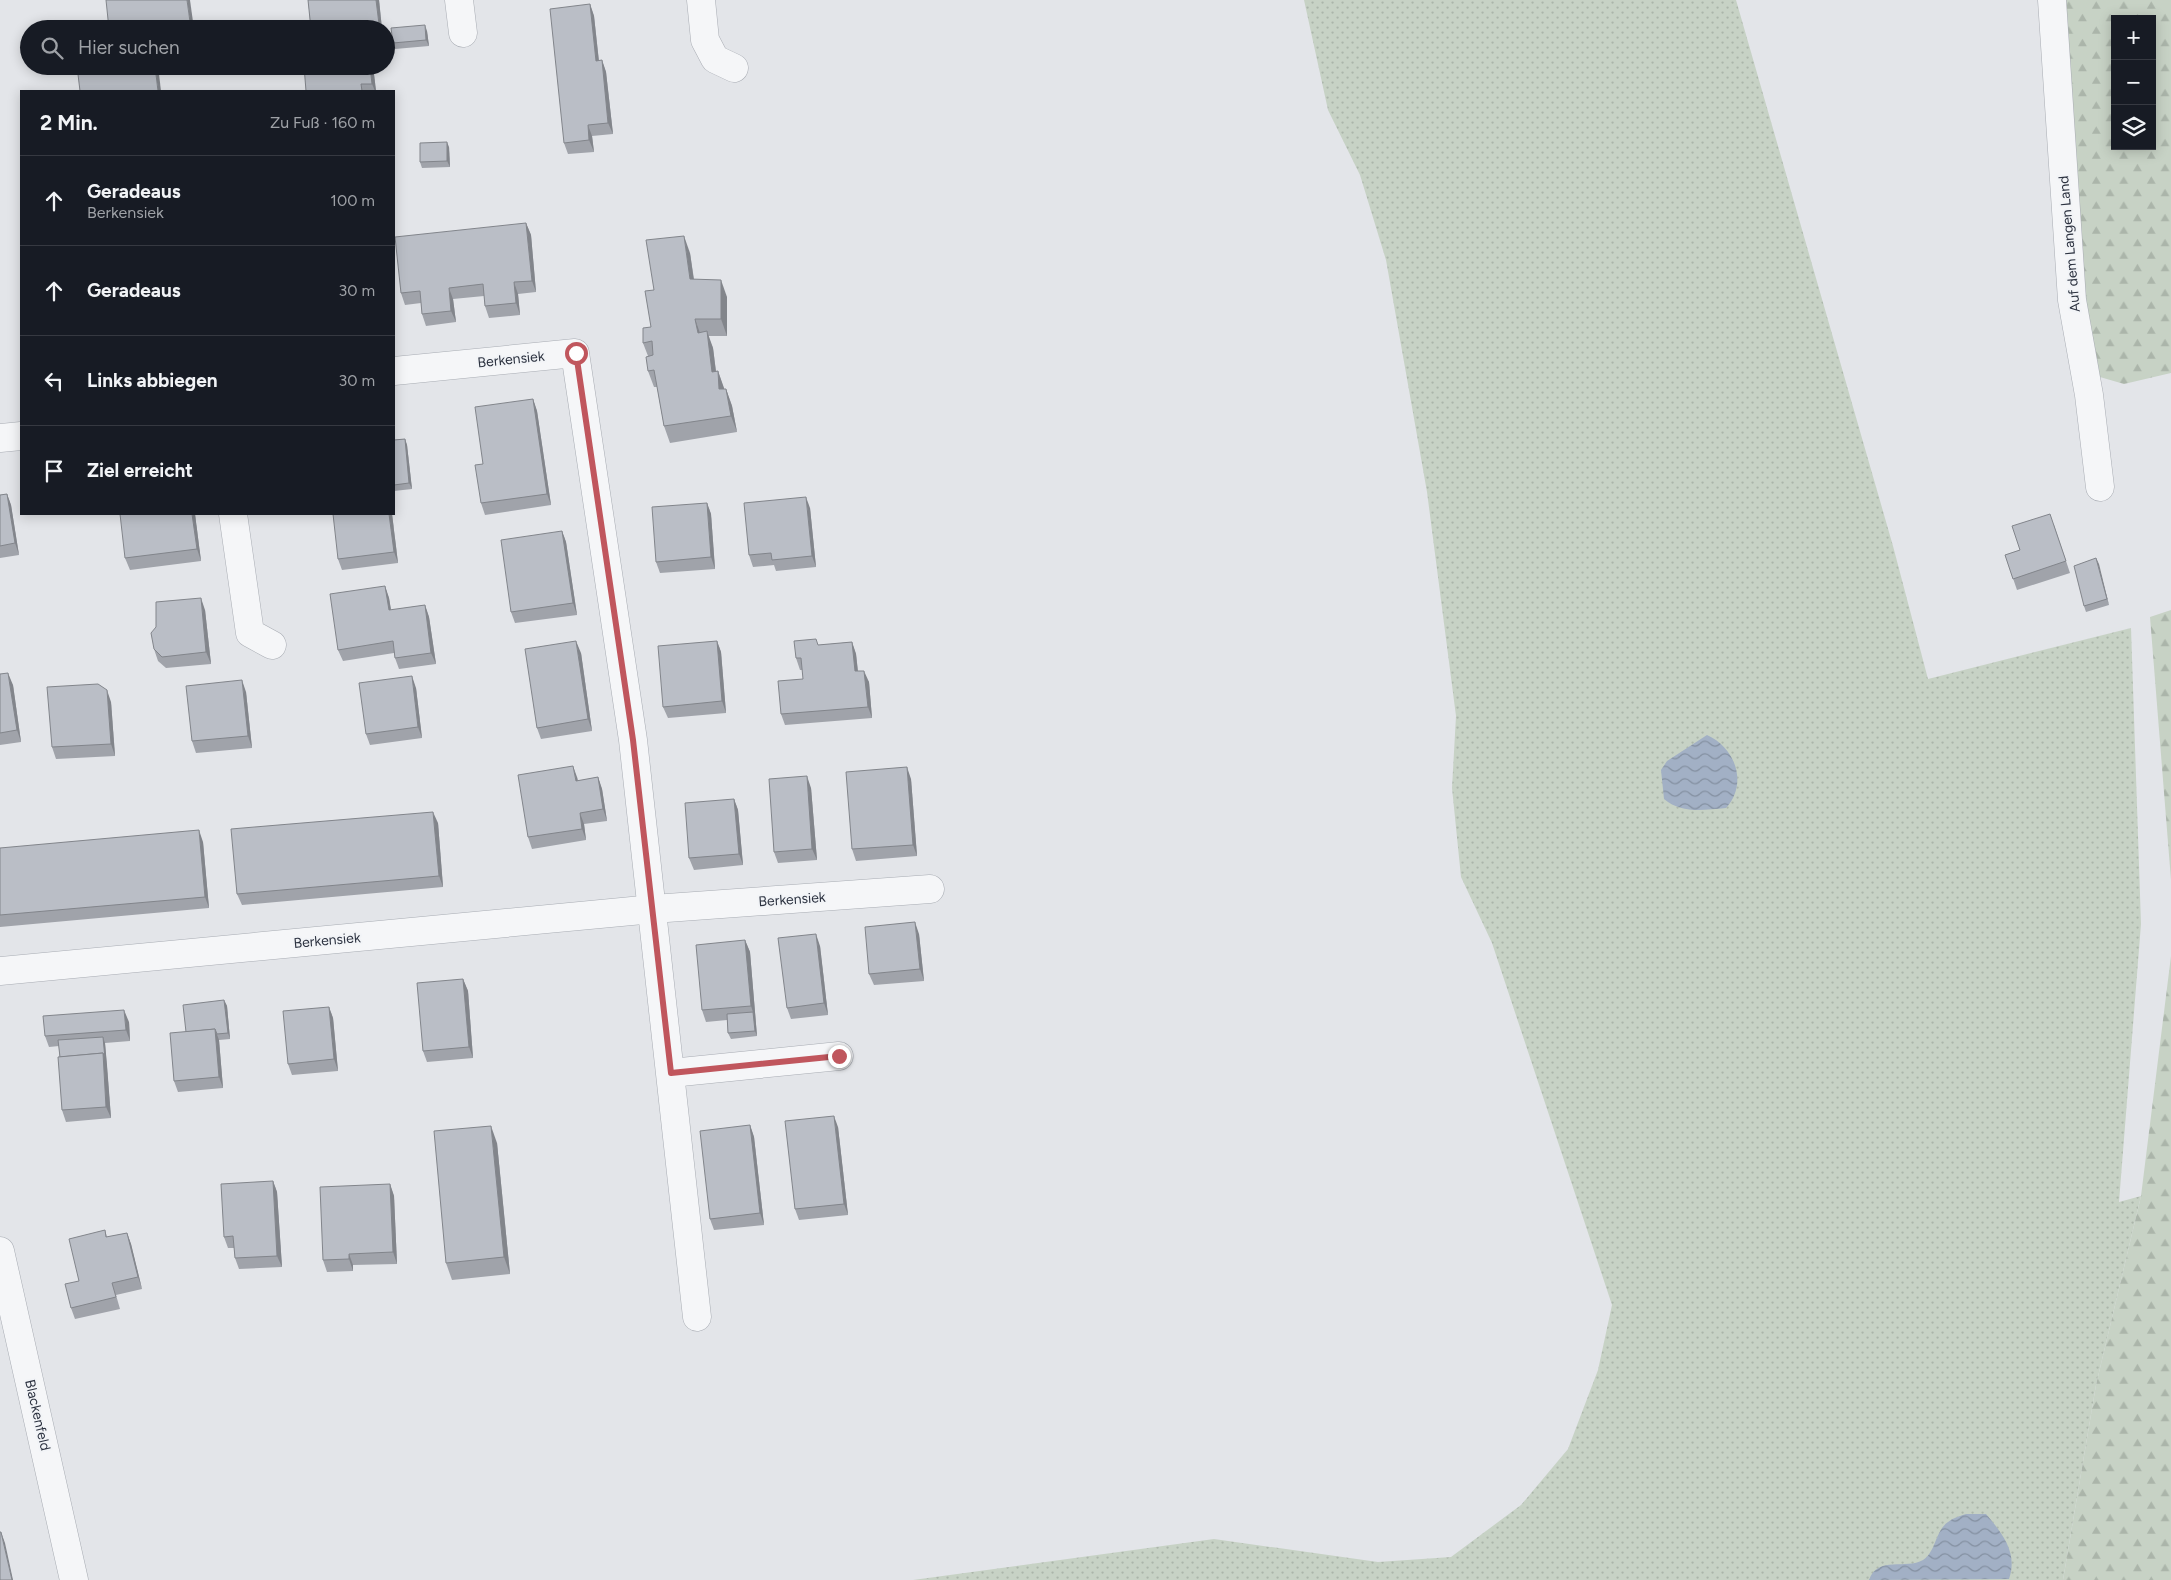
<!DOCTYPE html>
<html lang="de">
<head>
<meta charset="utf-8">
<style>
	body { margin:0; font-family:Figtree,sans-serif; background:#20242c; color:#f1f3f6 }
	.controls { position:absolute; right:15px; top:15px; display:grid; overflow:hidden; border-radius:0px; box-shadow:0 2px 12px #0003 }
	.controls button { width:45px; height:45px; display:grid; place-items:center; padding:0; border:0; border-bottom:1px solid #363941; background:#171b24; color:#f1f3f6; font:25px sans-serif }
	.stop { position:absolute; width:15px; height:15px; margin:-11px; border:4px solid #c0565d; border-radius:50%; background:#fff }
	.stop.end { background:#c0565d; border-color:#fff; box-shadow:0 1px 5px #0008 }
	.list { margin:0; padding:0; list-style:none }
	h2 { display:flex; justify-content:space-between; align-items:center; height:65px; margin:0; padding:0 20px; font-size:21px }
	h2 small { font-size:16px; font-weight:400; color:#9ea1a6 }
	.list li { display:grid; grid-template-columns:32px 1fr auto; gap:15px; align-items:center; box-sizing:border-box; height:90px; padding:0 20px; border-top:1px solid #363941 }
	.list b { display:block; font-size:19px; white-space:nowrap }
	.list p { margin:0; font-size:16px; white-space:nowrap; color:#9ea1a6 }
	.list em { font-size:16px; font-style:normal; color:#9ea1a6 }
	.icon { flex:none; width:28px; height:28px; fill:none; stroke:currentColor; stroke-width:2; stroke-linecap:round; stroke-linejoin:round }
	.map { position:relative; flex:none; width:2171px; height:1580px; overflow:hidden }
	.search { position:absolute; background:#171b24; box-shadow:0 2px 12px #0003; left:20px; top:20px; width:375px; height:55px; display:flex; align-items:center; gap:12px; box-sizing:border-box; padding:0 18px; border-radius:28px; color:#9ea1a6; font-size:19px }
	.panel { position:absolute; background:#171b24; box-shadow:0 2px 12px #0003; left:20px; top:90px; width:375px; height:425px; border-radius:0px }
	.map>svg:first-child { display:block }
	.grass { fill:url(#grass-dots) }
	.forest { fill:url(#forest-firs); fill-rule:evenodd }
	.water { fill:url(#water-waves) }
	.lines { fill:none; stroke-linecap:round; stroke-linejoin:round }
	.minor-casing { stroke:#a8acb3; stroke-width:29 }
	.minor { stroke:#f5f6f8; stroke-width:28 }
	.wall { fill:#a0a3aa }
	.shaded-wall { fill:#82858b }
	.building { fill:#babec6; stroke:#82858b }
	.route { stroke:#c0565d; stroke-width:6 }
	.labels { text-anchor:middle; stroke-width:4; stroke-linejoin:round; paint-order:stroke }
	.street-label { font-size:14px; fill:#2c3240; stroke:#f2f4f7 }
</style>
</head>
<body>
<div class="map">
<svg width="2171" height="1580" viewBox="0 0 2171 1580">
	<defs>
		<pattern id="grass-dots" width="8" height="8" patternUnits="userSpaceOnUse" patternTransform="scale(1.25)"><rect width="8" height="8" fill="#c7d2c5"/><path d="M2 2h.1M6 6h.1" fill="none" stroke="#abb5aa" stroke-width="1.8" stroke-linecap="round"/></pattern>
		<pattern id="forest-firs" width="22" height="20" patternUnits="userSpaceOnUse" patternTransform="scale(1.25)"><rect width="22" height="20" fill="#c7d2c5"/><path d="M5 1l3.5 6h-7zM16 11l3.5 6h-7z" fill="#abb5aa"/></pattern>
		<pattern id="water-waves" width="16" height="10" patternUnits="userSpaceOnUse" patternTransform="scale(1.25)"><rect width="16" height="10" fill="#a2b0c5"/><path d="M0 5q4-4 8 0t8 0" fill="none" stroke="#8490a1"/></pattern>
	</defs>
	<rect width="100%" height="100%" fill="#e3e5e9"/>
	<polygon class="grass" points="1304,0 1736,0 1893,546 1928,679 2131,628 2141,924 2119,1202 2141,1196 2096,1385 2063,1580 913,1580 1214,1539 1378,1562 1451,1557 1521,1505 1568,1449 1598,1370 1612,1305 1492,943 1461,877 1452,788 1456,716 1427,492 1386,260 1360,175 1328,110"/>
	<g class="forest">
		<path d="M2061 0H2171V373L2124 384 2093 375 2081 311ZM2115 19H2152V146H2115Z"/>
		<polygon points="2171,610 2171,880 2150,617"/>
		<polygon points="2171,956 2171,1580 2063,1580 2096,1385 2141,1196"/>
	</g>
	<g class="water">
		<path d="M1707 735C1736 748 1748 784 1726 808 1703 810 1682 814 1664 799L1661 770 1667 761Z"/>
		<path d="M1966 1514H1986C2003 1534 2018 1553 2009 1579L1869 1580C1878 1555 1906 1570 1923 1560 1936 1552 1935 1531 1948 1522 1953 1518 1960 1516 1966 1514Z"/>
	</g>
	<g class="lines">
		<g class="minor-casing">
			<g id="minor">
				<polyline points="459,0 463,33"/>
				<polyline points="701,0 705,40 715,59 734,68"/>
				<polyline points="2052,0 2072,300 2089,395 2100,487"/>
				<polyline points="394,371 575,353 633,740 697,1317"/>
				<polyline points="0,438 21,436"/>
				<polyline points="233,514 250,633 272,645"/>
				<polyline points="0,971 653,909 930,889"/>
				<polyline points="671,1073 839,1056"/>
				<polyline points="0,1251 74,1580"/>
			</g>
		</g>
		<use href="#minor" class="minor"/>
	</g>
	<g class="wall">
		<polygon points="308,0 379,0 382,29 311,29"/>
		<polygon points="590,4 594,16 599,61 602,60 606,72 613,134 592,136 594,152 568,154 564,143"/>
		<polygon points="427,31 429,46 395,49 393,43"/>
		<polygon points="373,66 376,91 304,91 306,91"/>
		<polygon points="449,147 450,167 422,168 420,162"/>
		<polygon points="526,223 531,235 536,292 518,294 520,315 489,318 485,306 484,296 453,299 456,322 426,326 422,314 421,303 405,305 401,293"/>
		<polygon points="690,253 694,279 727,297 727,336 708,336 713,348 716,371 718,371 724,389 726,389 732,406 737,432 670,443 664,426 657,387 654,387 648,371 648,356 643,343 651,327 654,290"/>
		<polygon points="533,399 537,411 551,505 485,515 481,503"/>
		<polygon points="405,439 407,445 412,489 394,491 394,440"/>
		<polygon points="7,494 11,505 19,555 0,558 0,495"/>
		<polygon points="707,503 711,514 715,569 660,573 656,562"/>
		<polygon points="810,508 816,567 776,571 774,565 753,567 749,555"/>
		<polygon points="195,514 201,561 130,570 125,558"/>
		<polygon points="392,514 398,563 342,570 338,559"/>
		<polygon points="2054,525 2070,573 2017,590 2005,555 2020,550"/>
		<polygon points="562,531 566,542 577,615 515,623 511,612"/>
		<polygon points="2096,558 2109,605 2086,612 2084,606"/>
		<polygon points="385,586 389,598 391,610 425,605 429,617 436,664 399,669 395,658 394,653 343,661 338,650"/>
		<polygon points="205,610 211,664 166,668 158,661 154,649"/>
		<polygon points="717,641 721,652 726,713 668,718 663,707"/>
		<polygon points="852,642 856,654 858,671 869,682 872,718 785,725 781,714 803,679 803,670 800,670 796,658 819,645"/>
		<polygon points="581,653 592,731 541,739 537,728"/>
		<polygon points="0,674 13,685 21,742 0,745"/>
		<polygon points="416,688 422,738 370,745 366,734"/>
		<polygon points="246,692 252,748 196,753 192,741"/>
		<polygon points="111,702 115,756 56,759 52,747"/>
		<polygon points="577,777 578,781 598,777 602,789 607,821 584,824 586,840 532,849 528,837"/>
		<polygon points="911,779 917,856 856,861 852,849"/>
		<polygon points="811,788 817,860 778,863 774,852"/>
		<polygon points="734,799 738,810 743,865 694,870 689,858"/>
		<polygon points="438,823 443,887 242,905 237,894"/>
		<polygon points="203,842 209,908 0,927 0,848"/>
		<polygon points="919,934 924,981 874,985 869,974"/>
		<polygon points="745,940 750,952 757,1036 731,1039 728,1033 727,1020 706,1022 702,1010"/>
		<polygon points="820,946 828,1015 791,1019 787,1008"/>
		<polygon points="463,979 468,991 473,1058 427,1062 423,1051"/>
		<polygon points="224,1000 227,1006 230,1039 219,1040 223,1088 178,1092 174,1081 186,1032"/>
		<polygon points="329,1007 333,1018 338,1071 292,1075 288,1064"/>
		<polygon points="129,1022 130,1041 105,1043 111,1118 66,1122 62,1110 59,1046 49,1047 45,1036"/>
		<polygon points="750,1125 754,1137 764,1225 714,1230 710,1219"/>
		<polygon points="838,1127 848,1215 799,1220 795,1209"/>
		<polygon points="497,1143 510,1274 452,1280 446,1263"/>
		<polygon points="273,1181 277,1192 282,1267 239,1269 235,1258 234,1248 228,1248 224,1237"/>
		<polygon points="390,1184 394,1196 397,1264 353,1265 353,1271 327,1272 323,1260"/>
		<polygon points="105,1230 107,1237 127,1233 131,1244 142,1289 116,1295 120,1309 75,1319 71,1308 79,1281"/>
	</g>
	<g class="shaded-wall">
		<polygon points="187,0 190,0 194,29 191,29"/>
		<polygon points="376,0 379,0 382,29 381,29 379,24"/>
		<polygon points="590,4 594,16 600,72 596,61"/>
		<polygon points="425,25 427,31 429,46 426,40"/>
		<polygon points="602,60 606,72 613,134 608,123"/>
		<polygon points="155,66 158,66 161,91 158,91"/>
		<polygon points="370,66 373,66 376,91 375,91 372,84"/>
		<polygon points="588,125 592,136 594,152 589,140"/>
		<polygon points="447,142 449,147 450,167 447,161"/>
		<polygon points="526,223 531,235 536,292 532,281"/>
		<polygon points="684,236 690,253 696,296 690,279"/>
		<polygon points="721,280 727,297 727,336 721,319"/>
		<polygon points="514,282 518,294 520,315 516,303"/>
		<polygon points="449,288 453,299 456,322 451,311"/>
		<polygon points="695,319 701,336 698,333"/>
		<polygon points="707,331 713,348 718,389 712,372"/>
		<polygon points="718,371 724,388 725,406 719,389"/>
		<polygon points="726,389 732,406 737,432 731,416"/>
		<polygon points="533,399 537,411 551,505 547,494"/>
		<polygon points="405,439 407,445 412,489 409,483"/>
		<polygon points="7,494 11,505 19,555 15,543"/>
		<polygon points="806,497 810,508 816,567 812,556"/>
		<polygon points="707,503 711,514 715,569 711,557"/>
		<polygon points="192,514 195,514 201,561 197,549"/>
		<polygon points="389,514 392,514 398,563 394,552"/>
		<polygon points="562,531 566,542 577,615 573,603"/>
		<polygon points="2096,558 2099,564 2109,605 2107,599"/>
		<polygon points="385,586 389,598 393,622 389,610"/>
		<polygon points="201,598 205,610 211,664 206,652"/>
		<polygon points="425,605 429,617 436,664 431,653"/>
		<polygon points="576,641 581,653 592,731 588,719"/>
		<polygon points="717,641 721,652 726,713 722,701"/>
		<polygon points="852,642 856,654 859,683 855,671"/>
		<polygon points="864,671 869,682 872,718 868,707"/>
		<polygon points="8,673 13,685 21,742 17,730"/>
		<polygon points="412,676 416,688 422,738 418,727"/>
		<polygon points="242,680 246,692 252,748 248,736"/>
		<polygon points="107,690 111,702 115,756 111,744"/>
		<polygon points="573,766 577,777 580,793 576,781"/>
		<polygon points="907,767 911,779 917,856 913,845"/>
		<polygon points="807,776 811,788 817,860 812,849"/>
		<polygon points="598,777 602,789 607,821 603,809"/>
		<polygon points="734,799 738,810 743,865 739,854"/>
		<polygon points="433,812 438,823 443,887 439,876"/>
		<polygon points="580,813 584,824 586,840 582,829"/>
		<polygon points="199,830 203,842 209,908 205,897"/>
		<polygon points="915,922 919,934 924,981 920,969"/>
		<polygon points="816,934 820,946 828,1015 824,1003"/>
		<polygon points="745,940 750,952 757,1036 755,1031 753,1012 751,1006"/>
		<polygon points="463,979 468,991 473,1058 469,1047"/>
		<polygon points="224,1000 227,1006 230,1039 228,1033"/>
		<polygon points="329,1007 333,1018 338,1071 334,1059"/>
		<polygon points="124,1010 129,1022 130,1041 126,1030"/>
		<polygon points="215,1029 219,1040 223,1088 219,1077"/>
		<polygon points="103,1037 105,1043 107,1065 111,1118 106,1107 103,1053"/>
		<polygon points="834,1116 838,1127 848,1215 844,1204"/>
		<polygon points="750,1125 754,1137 764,1225 760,1213"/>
		<polygon points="491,1126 497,1143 510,1274 504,1257"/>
		<polygon points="273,1181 277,1192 282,1267 277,1256"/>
		<polygon points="390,1184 394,1196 397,1264 393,1252"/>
		<polygon points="127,1233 131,1244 142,1289 138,1277"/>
		<polygon points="349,1254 353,1265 353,1271 349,1259"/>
		<polygon points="1,1532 5,1543 13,1580 12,1580"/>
	</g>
	<g class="building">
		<polygon points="106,0 187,0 191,29 109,29"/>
		<polygon points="308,0 376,0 379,24 366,26 366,29 311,29"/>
		<polygon points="590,4 596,61 602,60 608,123 588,125 589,140 564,143 550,9"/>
		<polygon points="425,25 426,40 393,43 391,28"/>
		<polygon points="77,66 155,66 158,91 80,91"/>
		<polygon points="304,66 370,66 372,84 361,84 362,91 304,91 306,91"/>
		<polygon points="447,142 447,161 420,162 420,143"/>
		<polygon points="526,223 532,281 514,282 516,303 485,306 483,284 449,288 451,311 422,314 420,291 401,293 395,237"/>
		<polygon points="684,236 690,279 721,280 721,319 695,319 698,333 707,331 712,372 718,371 719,389 726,389 731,416 664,426 654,370 648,371 646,357 653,355 652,341 643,343 643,328 651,327 645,291 654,290 646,240"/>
		<polygon points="533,399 547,494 481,503 475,465 483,464 475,407"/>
		<polygon points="405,439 409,483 394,485 394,440"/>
		<polygon points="7,494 15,543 0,546 0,495"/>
		<polygon points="806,497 812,556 772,560 771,553 749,555 744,503"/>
		<polygon points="707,503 711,557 656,562 652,507"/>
		<polygon points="120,514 192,514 197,549 125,558"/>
		<polygon points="333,514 389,514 394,552 338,559"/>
		<polygon points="2050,514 2066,561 2013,579 2005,555 2020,550 2012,526"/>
		<polygon points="562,531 573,603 511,612 501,540"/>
		<polygon points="2096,558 2107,599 2084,606 2074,566"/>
		<polygon points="385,586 389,610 425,605 431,653 395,658 393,641 338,650 330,594"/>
		<polygon points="201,598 206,652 162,657 154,649 151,633 156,627 156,602"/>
		<polygon points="816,639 818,645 852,642 855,671 864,671 868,707 781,714 778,681 803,679 801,658 796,658 794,641"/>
		<polygon points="576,641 588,719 537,728 525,649"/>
		<polygon points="717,641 722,701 663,707 658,646"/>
		<polygon points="8,673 17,730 0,733 0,674"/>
		<polygon points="412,676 418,727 366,734 359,683"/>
		<polygon points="242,680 248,736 192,741 186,686"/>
		<polygon points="98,684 107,690 111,744 52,747 47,687"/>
		<polygon points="573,766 576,781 598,777 603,809 580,813 582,829 528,837 518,775"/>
		<polygon points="907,767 913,845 852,849 846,772"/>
		<polygon points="807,776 812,849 774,852 769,779"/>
		<polygon points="734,799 739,854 689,858 685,803"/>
		<polygon points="433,812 439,876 237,894 231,829"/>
		<polygon points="199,830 205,897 0,915 0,848"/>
		<polygon points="915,922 920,969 869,974 865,927"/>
		<polygon points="816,934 824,1003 787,1008 778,938"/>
		<polygon points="745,940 751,1006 702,1010 696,945"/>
		<polygon points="463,979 469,1047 423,1051 417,983"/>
		<polygon points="224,1000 228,1033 217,1034 215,1029 186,1032 183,1005"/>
		<polygon points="329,1007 334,1059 288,1064 283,1011"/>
		<polygon points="124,1010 126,1030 45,1036 43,1016"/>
		<polygon points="753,1012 755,1031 728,1033 727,1014"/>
		<polygon points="215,1029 219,1077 174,1081 170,1033"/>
		<polygon points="103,1037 105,1059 103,1053 60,1057 58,1040"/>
		<polygon points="103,1053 106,1107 62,1110 58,1057"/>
		<polygon points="834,1116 844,1204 795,1209 785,1121"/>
		<polygon points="750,1125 760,1213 710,1219 700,1131"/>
		<polygon points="491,1126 504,1257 446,1263 434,1131"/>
		<polygon points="273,1181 277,1256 235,1258 233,1236 224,1237 221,1184"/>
		<polygon points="390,1184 393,1252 349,1254 349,1259 323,1260 320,1187"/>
		<polygon points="105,1230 106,1237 127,1233 138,1277 112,1283 116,1297 71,1308 65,1284 79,1281 69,1239"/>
		<polygon points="0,1532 1,1532 12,1580 0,1580"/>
	</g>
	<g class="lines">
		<polyline class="route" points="576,353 633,740 671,1073 839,1056"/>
	</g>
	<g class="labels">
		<g class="street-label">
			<text transform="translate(2069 244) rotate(-95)" y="5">Auf dem Langen Land</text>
			<text transform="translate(511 359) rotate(-6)" y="5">Berkensiek</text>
			<text transform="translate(792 899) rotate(-4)" y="5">Berkensiek</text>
			<text transform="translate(327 940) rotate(-5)" y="5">Berkensiek</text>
			<text transform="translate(38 1415) rotate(77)" y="5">Blackenfeld</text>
		</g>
	</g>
</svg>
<div class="controls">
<button>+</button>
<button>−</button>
<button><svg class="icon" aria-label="layers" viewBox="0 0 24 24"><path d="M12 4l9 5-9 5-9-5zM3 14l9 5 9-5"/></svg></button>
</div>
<div class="stop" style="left:576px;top:353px"></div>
<div class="stop end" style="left:839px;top:1056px"></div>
<div class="search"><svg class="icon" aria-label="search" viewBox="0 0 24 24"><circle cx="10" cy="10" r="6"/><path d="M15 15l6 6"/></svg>Hier suchen</div>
<section class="panel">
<h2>2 Min.<small>Zu Fuß · 160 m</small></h2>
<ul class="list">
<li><svg class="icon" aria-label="ahead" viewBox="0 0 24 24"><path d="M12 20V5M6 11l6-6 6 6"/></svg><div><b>Geradeaus</b><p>Berkensiek</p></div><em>100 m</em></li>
<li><svg class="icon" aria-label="ahead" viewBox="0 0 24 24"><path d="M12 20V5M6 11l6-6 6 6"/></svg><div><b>Geradeaus</b></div><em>30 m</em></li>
<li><svg class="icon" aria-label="left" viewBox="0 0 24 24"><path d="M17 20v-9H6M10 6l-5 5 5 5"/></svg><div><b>Links abbiegen</b></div><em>30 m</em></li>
<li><svg class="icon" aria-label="arrive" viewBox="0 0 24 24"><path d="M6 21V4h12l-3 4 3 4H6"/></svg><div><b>Ziel erreicht</b></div></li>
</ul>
</section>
</div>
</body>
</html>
